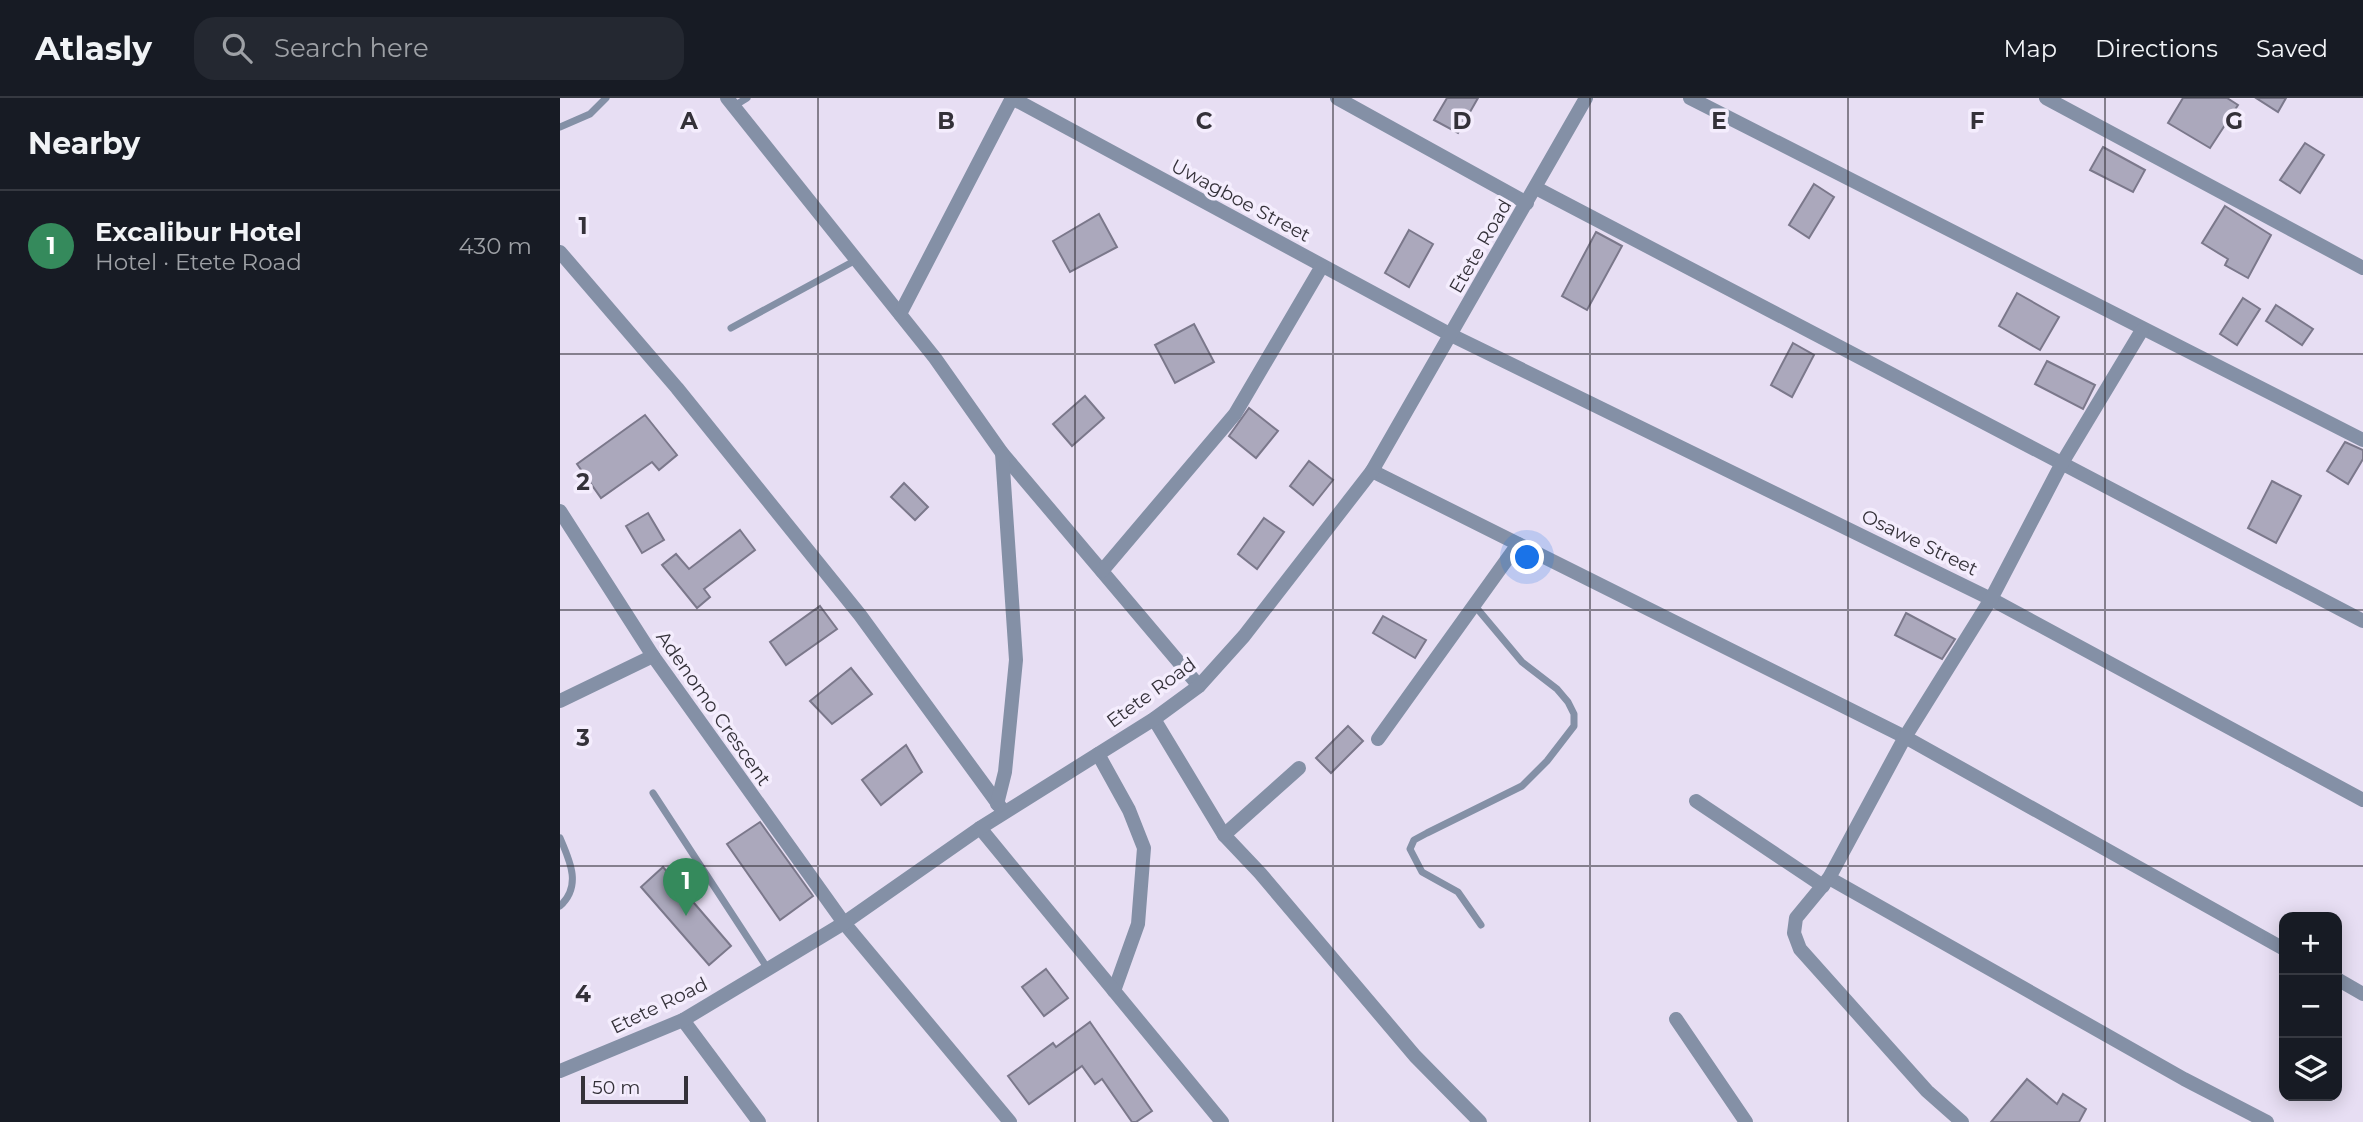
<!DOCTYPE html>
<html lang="en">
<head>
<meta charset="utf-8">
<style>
	body { margin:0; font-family:Montserrat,sans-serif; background:#242831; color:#f1f3f6 }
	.controls { position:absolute; right:21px; bottom:21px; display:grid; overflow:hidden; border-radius:14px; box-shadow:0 4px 18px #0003 }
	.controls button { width:63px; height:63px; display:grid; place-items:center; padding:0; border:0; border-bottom:2px solid #363941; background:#171b24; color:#f1f3f6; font:35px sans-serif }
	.scale { position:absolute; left:21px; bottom:18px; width:107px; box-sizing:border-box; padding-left:7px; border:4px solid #343139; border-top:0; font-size:19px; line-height:24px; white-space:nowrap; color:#343139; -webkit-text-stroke:5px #f4edfd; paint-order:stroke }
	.you { position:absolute; left:968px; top:460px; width:24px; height:24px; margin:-18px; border:5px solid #fff; border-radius:50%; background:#1a73e8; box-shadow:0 0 0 10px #1a73e833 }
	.badge { display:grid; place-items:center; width:46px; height:46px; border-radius:50%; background:#358a5c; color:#fff; font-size:23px; font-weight:700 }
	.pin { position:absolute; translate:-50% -58px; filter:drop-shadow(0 2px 4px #0008) }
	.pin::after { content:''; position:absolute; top:37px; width:24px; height:21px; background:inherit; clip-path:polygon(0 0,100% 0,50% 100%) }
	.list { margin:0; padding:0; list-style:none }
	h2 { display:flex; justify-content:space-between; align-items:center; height:91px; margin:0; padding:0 28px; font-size:30px }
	h2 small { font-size:23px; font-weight:400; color:#9ea1a6 }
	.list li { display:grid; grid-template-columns:46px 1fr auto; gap:21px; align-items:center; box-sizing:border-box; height:112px; padding:0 28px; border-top:2px solid #363941 }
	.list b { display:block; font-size:26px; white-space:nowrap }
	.list p { margin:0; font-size:23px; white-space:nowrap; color:#9ea1a6 }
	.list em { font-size:23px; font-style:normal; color:#9ea1a6 }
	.icon { flex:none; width:38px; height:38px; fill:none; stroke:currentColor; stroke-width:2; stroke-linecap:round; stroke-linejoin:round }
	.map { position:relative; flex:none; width:1803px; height:1024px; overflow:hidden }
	header { display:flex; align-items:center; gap:42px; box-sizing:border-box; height:98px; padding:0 35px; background:#171b24; border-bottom:2px solid #363941 }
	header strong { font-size:33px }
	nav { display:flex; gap:38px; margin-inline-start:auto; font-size:24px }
	.search { width:490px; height:63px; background:#242831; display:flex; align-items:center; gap:18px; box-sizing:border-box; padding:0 24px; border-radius:21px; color:#9ea1a6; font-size:26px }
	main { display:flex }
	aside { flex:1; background:#171b24 }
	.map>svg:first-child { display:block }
	.building { fill:#aba8bc; stroke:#7b788b; stroke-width:2 }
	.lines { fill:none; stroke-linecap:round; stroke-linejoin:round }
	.service { stroke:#8490a6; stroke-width:7 }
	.minor { stroke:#8490a6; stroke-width:14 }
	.grid { fill:none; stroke:#343139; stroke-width:2; stroke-opacity:0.55 }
	.labels { text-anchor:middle; stroke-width:7; stroke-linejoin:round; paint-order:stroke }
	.street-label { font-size:19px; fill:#343139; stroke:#f4edfd }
	.grid-label { font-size:23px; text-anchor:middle; font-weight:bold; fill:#343139; stroke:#f4edfd; stroke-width:7; stroke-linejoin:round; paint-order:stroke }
</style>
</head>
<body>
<header>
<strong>Atlasly</strong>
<div class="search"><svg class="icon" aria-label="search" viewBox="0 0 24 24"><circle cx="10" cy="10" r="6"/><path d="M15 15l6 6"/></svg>Search here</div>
<nav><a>Map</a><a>Directions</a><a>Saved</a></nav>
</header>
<main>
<aside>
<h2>Nearby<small></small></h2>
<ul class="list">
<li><span class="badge">1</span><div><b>Excalibur Hotel</b><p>Hotel · Etete Road</p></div><em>430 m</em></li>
</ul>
</aside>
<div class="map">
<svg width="1803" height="1024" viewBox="0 0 1803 1024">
	<rect width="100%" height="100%" fill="#e7def3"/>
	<g class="building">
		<polygon points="887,0 918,0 898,35 874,22"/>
		<polygon points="1623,0 1667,0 1678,7 1650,50 1608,25"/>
		<polygon points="1696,0 1726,0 1718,14"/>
		<polygon points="1745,45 1764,57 1740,95 1720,82"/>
		<polygon points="1543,49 1585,72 1573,94 1530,72"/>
		<polygon points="1254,86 1274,99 1249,140 1229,127"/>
		<polygon points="1665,108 1711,137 1688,180 1665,167 1668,161 1642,145"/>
		<polygon points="539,116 557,149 510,174 493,143"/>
		<polygon points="849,132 873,146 849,189 825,175"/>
		<polygon points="1036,134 1062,148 1027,212 1002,198"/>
		<polygon points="1457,195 1499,219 1480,252 1439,228"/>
		<polygon points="1683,200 1700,211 1677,247 1660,236"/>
		<polygon points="1716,207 1753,231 1742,247 1706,223"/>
		<polygon points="634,226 654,264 615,285 595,247"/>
		<polygon points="1233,245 1254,257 1232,299 1211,287"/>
		<polygon points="1487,263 1535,287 1523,311 1475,286"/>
		<polygon points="525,298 544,320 512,348 493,326"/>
		<polygon points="689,310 718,333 696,360 669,338"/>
		<polygon points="85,317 117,357 99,372 92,364 41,400 17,366"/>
		<polygon points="1785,344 1803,352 1803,361 1788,386 1767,373"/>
		<polygon points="749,363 773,382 753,407 730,388"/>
		<polygon points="1712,383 1741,398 1716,445 1688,430"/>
		<polygon points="344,385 368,409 355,422 331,399"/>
		<polygon points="88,415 104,442 82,455 66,428"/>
		<polygon points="704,420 724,434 697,471 678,456"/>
		<polygon points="180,432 195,452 144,491 150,499 137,510 102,467 116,456 129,471"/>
		<polygon points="260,508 277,531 226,567 210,544"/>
		<polygon points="1346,515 1395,541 1382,561 1335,537"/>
		<polygon points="823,518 866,542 855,560 813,535"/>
		<polygon points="291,570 312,596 272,626 250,603"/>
		<polygon points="788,628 803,643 771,675 756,660"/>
		<polygon points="346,647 362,674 321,707 302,682"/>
		<polygon points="200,724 253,798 220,822 167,746"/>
		<polygon points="103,769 171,848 149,867 81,789"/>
		<polygon points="486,871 508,900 484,918 462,889"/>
		<polygon points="530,924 592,1013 576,1024 572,1024 542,981 535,986 522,968 469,1006 448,978 493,945 496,949"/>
		<polygon points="1467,981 1497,1006 1503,996 1526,1011 1519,1024 1431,1024"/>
	</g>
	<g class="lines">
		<g class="service">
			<polyline points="174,8 187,0"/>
			<polyline points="0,29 30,16 46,0"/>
			<polyline points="171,230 296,162"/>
			<polyline points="915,508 962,564 997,591 1008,604 1014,616 1014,628 987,663 962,688 867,735 854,742 850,751 862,774 898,794 921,827"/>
			<polyline points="93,695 208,871"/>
			<path d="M0 740C10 763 22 788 0 808"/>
		</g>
		<g class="minor">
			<polyline points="167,0 375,260 442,355 639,588"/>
			<polyline points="452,0 891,237 1431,501 1803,702"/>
			<polyline points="777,0 967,105"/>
			<polyline points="1130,0 1803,342"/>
			<polyline points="1486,0 1803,170"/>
			<polyline points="976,90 1803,523"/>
			<polyline points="0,154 117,290 300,517 444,714"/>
			<polyline points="340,216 452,0"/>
			<polyline points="812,373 1345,639 1724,851"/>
			<polyline points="0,413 93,558 284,825 450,1024"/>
			<polyline points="542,473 675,316 762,168"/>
			<polyline points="0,603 93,558"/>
			<polyline points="594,621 664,737 700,775 855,958 920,1024"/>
			<polyline points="818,641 958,446"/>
			<polyline points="538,656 569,712 584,750 578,826 554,893"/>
			<polyline points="1136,703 1263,788"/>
			<polyline points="437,706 445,674 456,562 442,355"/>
			<polyline points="420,730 662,1024"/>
			<polyline points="664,737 739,670"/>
			<polyline points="1269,780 1624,981 1707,1024"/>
			<polyline points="1777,881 1803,896"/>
			<polyline points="1116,921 1186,1024"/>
			<polyline points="123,922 199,1024"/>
			<polyline points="0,973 123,922 208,871 284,825 420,730 594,621 639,588 684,538 812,373 1026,0"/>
			<polyline points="1402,1024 1367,993 1240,851 1234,835 1236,820 1269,780 1345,639 1431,501 1502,365 1582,232"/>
		</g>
	</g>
	<path class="grid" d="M258 0V1024M515 0V1024M773 0V1024M1030 0V1024M1288 0V1024M1545 0V1024M0 256H1803M0 512H1803M0 768H1803"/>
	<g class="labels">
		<g class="street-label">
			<text transform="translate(681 102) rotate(28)" y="7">Uwagboe Street</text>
			<text transform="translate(920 148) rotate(-60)" y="7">Etete Road</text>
			<text transform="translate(1360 444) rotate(26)" y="7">Osawe Street</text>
			<text transform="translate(591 594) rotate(-36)" y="7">Etete Road</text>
			<text transform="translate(154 610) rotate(55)" y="7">Adenomo Crescent</text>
			<text transform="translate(99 907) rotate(-26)" y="7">Etete Road</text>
		</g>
	</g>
	<g class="grid-label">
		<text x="129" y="31">A</text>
		<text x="386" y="31">B</text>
		<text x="644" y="31">C</text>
		<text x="902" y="31">D</text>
		<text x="1159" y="31">E</text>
		<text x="1417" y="31">F</text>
		<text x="1674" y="31">G</text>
		<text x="23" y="136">1</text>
		<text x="23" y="392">2</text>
		<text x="23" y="648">3</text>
		<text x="23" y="904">4</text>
	</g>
</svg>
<div class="controls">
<button>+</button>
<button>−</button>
<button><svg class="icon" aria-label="layers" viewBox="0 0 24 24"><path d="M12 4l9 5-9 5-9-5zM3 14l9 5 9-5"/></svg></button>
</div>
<div class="scale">50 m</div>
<div class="you"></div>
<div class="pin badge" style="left:126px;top:818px">1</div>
</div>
</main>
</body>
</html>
